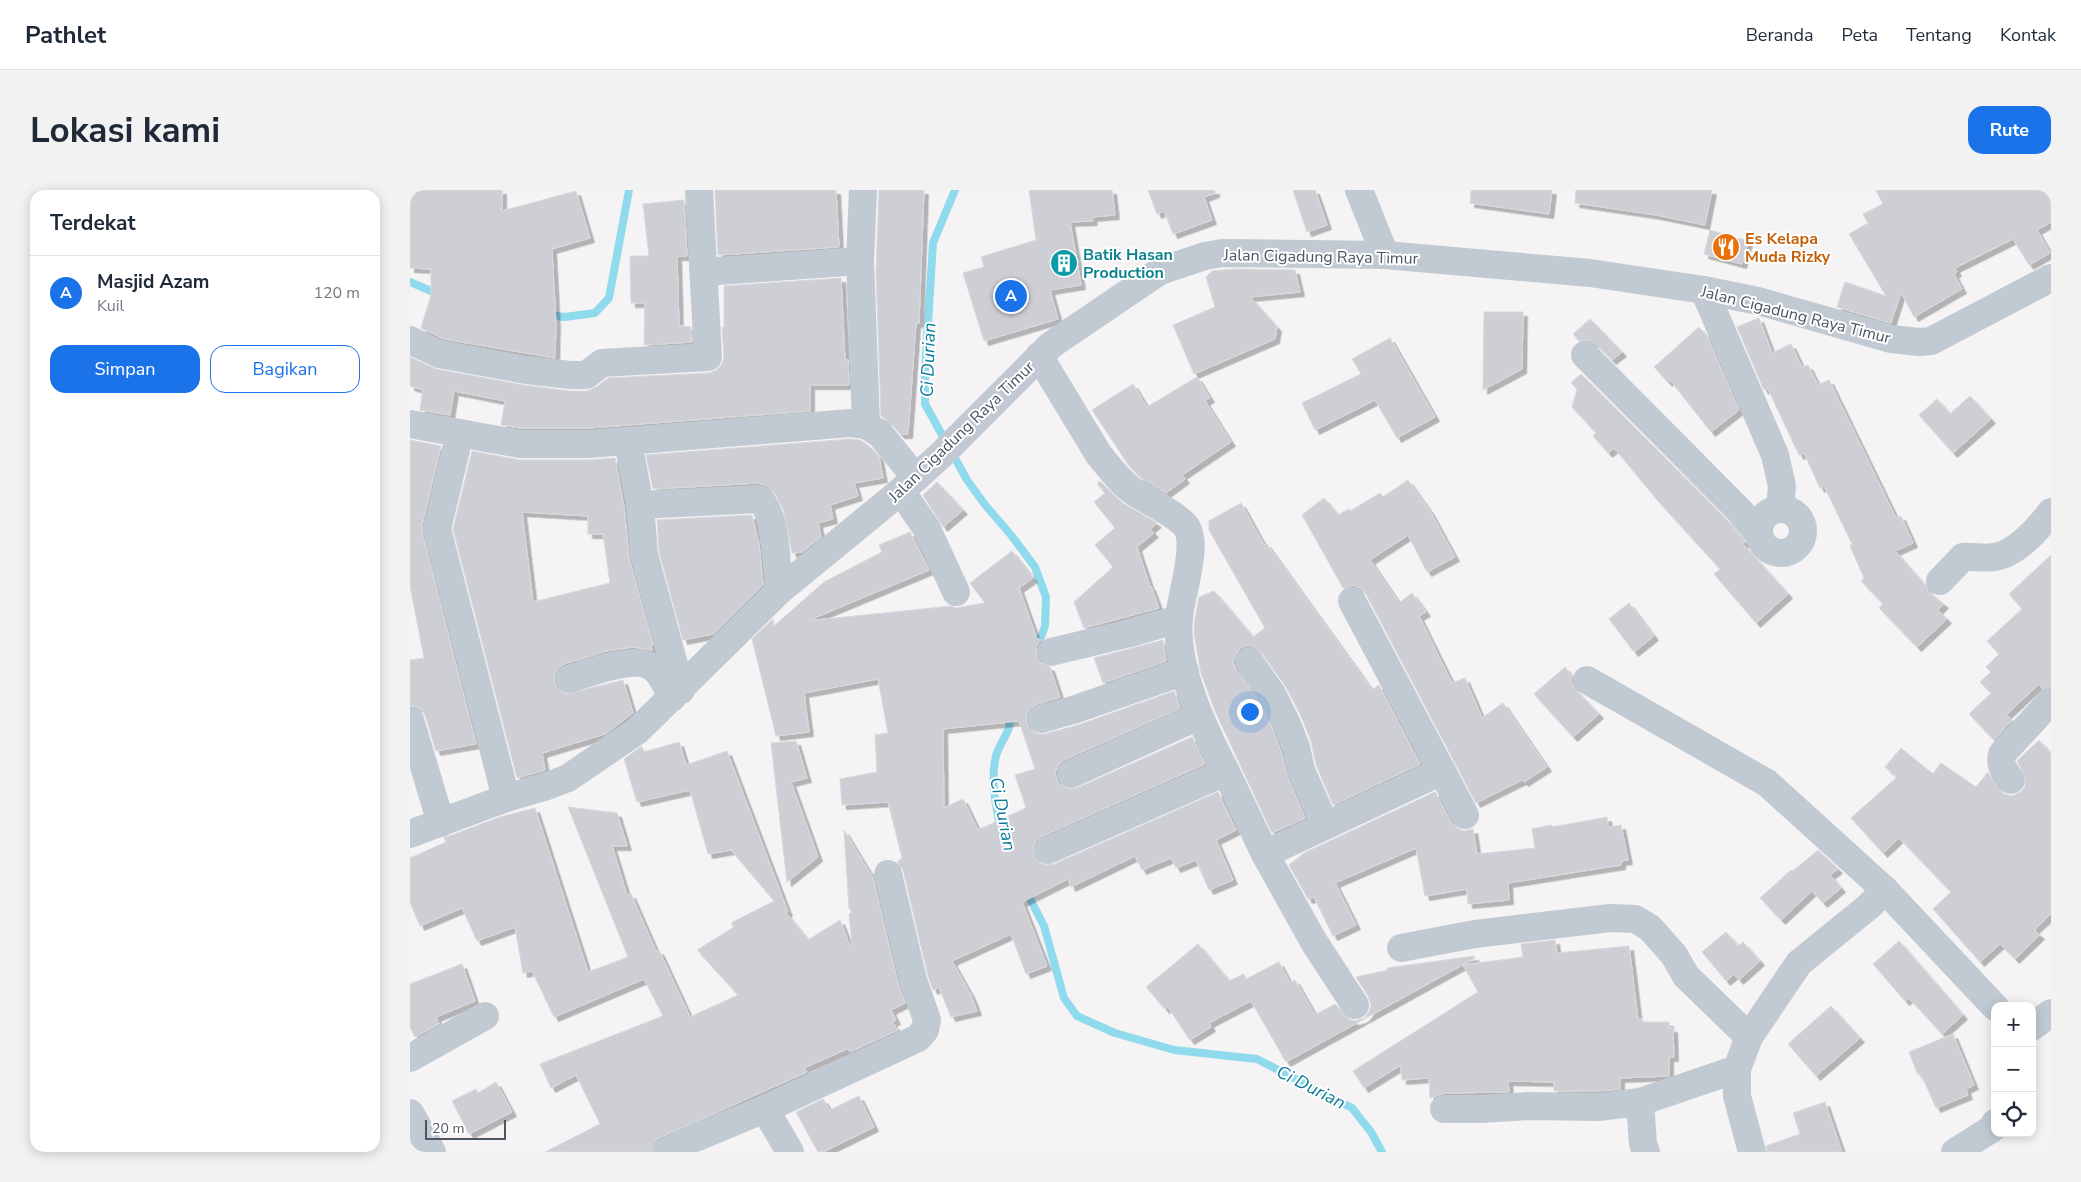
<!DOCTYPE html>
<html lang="id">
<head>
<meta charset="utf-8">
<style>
	body { margin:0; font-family:"Nunito Sans",sans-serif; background:#f2f2f3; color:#1f2937 }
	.controls { position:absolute; right:15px; bottom:15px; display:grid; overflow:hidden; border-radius:10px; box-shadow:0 2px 12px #0003 }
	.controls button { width:45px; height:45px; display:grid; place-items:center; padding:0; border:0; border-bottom:1px solid #e0e1e3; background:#fff; color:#1f2937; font:25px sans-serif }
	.scale { position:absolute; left:15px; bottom:12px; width:81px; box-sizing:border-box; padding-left:5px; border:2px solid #4a5661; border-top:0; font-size:14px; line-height:18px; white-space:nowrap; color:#4a5661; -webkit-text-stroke:4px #fff; paint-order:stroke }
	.you { position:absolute; left:839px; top:521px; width:18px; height:18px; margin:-12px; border:4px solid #fff; border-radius:50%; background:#1a73e8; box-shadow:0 0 0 8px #1a73e833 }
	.badge { display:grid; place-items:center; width:32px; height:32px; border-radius:50%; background:#1a73e8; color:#fff; font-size:16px; font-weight:700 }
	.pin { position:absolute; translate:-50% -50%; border:2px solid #fff; box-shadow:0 1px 5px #0006 }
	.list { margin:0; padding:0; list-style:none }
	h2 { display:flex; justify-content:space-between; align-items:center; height:65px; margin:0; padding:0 20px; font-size:21px }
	h2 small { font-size:16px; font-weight:400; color:#747a83 }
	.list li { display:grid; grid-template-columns:32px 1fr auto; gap:15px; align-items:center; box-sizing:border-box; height:75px; padding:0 20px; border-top:1px solid #e0e1e3 }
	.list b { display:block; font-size:19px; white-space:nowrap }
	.list p { margin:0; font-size:16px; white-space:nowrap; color:#747a83 }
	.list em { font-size:16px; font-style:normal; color:#747a83 }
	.actions { display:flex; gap:10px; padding:15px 20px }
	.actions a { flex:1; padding:11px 0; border:1px solid #1a73e8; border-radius:15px; text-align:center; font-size:18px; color:#1a73e8 }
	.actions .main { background:#1a73e8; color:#fff }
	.icon { flex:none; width:28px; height:28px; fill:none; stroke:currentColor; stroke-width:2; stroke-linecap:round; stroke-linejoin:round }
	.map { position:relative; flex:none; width:1641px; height:962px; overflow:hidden; border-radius:15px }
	header { display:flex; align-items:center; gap:30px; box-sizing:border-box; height:70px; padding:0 25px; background:#fff; border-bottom:1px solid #e0e1e3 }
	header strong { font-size:24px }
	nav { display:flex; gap:28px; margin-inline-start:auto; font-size:18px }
	.intro { display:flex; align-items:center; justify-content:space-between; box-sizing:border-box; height:120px; padding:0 30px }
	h1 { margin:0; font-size:35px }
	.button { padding:12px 22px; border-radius:15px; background:#1a73e8; color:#fff; font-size:18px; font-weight:700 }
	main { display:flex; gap:30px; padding:0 30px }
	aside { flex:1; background:#fff; border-radius:15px; box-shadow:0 2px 12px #0003 }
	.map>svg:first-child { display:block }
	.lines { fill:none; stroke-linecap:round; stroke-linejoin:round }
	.stream { stroke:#90daee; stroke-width:8 }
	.building { fill:#cdcfd5; stroke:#d7d9de; fill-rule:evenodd; filter:url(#shadow) }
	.minor { stroke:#c1cad2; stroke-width:28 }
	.labels { text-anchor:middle; stroke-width:4; stroke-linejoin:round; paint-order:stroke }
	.food-label { font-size:16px; font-weight:bold; fill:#c56008; stroke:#fff; text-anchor:start }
	.culture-label { font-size:16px; font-weight:bold; fill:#0d838f; stroke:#fff; text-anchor:start }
	.street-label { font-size:16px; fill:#4a5661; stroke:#fff }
	.water-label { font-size:18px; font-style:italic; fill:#0c7c9b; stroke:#fff }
</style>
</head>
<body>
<header>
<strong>Pathlet</strong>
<nav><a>Beranda</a><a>Peta</a><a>Tentang</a><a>Kontak</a></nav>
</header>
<div class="intro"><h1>Lokasi kami</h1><a class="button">Rute</a></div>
<main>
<aside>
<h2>Terdekat<small></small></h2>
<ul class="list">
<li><span class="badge">A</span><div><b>Masjid Azam</b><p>Kuil</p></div><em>120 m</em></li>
</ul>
<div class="actions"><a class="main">Simpan</a><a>Bagikan</a></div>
</aside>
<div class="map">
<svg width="1641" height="962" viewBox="0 0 1641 962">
	<defs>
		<filter id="shadow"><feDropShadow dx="4.5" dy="4.5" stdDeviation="0" flood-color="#0004"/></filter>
	</defs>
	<rect width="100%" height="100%" fill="#f5f3f3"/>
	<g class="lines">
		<g class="stream">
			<polyline points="545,0 523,53 515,182 515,214 557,290 576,316 601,345 625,377 636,407 635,436 631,447 622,455"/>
			<polyline points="0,92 30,105"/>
			<polyline points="137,125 155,127 185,123 199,108 219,0"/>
			<path d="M591 640C586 617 580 590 586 566 590 551 603 540 600 523"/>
			<polyline points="615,699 634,736 654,808 667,826 705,843 764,860 847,869 942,918 961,942 972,962"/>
		</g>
	</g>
	<g class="building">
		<polygon points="0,0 92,0 92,21 166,1 180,48 142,59 146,134 145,168 34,149 11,138 21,105 21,79 0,78"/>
		<polygon points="305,0 426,0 429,57 308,65"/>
		<polygon points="469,0 514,0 509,133 506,133 498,244 490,244 482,234 471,226 466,83"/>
		<polygon points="619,0 702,0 705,25 682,27 683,31 660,32 671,95 640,100 648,129 574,151 553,83 574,77 571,67 626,50"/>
		<polygon points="738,0 805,0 805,3 794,7 802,30 763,44 754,21 747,24"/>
		<polygon points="883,0 905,0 917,35 897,42"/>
		<polygon points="1061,0 1142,0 1139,24 1060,13"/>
		<polygon points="1166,0 1302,0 1295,35 1246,25 1165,13"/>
		<polygon points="1466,0 1636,0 1641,9 1641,32 1627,40 1640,63 1619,75 1603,49 1545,78 1547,82 1544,84 1552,99 1504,127 1491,102 1481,133 1427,117 1435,92 1476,106 1439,44 1458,33 1453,24 1473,14"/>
		<polygon points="274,10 277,66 267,66 269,136 281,137 282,152 234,155 235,113 221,113 220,66 239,66 233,14"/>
		<polygon points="1300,40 1338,51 1332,74 1294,64"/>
		<polygon points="824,79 885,80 890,102 840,107 867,137 865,149 784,184 763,135 805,117 796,87 802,81"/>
		<polygon points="431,88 435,170 438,170 439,195 400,195 400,221 178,238 111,238 91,235 95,211 44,201 40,225 10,220 13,200 0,196 0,167 26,179 113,195 160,201 177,201 188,196 198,188 299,183 307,180 312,174 314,167 312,137 314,137 314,96"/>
		<polygon points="1074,122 1113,122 1112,179 1073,200"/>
		<polygon points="1349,128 1362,163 1381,154 1392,177 1398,175 1408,195 1419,190 1486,328 1491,326 1503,353 1485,361 1515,395 1519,402 1534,414 1528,420 1537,429 1507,457 1469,418 1473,414 1451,391 1454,388 1440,356 1442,354 1414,296 1410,298 1394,263 1389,265 1357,197 1354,200 1327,137"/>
		<polygon points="1180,129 1212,162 1202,170 1186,154 1179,150 1169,151 1163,144"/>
		<polygon points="1289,137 1297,146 1329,220 1301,242 1260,190 1258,192 1244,177"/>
		<polygon points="980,148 1025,227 987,248 965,210 905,240 892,213 951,184 942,169"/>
		<polygon points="1171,184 1317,330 1335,352 1333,354 1378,404 1346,433 1304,384 1310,379 1248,311 1204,258 1198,263 1183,246 1186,243 1162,217 1167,199 1161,193"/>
		<polygon points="787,187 800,208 795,211 821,252 772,285 775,289 756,303 730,287 719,276 682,220 723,194 737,217"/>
		<polygon points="1560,206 1581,229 1543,263 1509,225 1527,209 1540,224"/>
		<polygon points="441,249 450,250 459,256 469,267 473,288 444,293 448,306 420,315 423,329 408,333 411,347 392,362 382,363 373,319 366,305 356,295 348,293 243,299 236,265"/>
		<polygon points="0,250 31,256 12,335 12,342 66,554 26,561 15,525 10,518 0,515 0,470 14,468 0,396"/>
		<path d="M62 261 110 270H179L205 268 214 317 219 369 243 455 241 456 242 460 223 457 196 461 154 474 148 478 144 485V493L148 500 156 504 213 490 223 523 195 544 132 563 135 580 107 588 43 339ZM112 322 178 326V344H193L200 393 123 412Z"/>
		<polygon points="998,290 1020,321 1045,367 1017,382 998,345 960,370 989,413 1002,403 1016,422 1009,426 1042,493 1055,488 1072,528 1093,513 1137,577 1114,592 1112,590 1066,613 956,404 951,398 943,395 933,398 892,325 914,308 928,325 939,319 940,321 970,303 973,307"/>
		<polygon points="690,291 711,312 747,333 740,339 744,343 727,357 740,396 741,396 749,418 674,438 664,412 703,377 685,355 705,338 684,312 695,303 687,294"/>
		<polygon points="527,292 553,320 533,337 513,305"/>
		<polygon points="831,313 854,355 856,353 962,500 969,495 1010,574 923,615 906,575 901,551 891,526 876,497 851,462 845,457 838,455 830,458 825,465 823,472 826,480 849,512 862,538 871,562 877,586 895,628 862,643 805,521 791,483 784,445 785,428 789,407 804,401 843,447 855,438 799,340 799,331"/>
		<polygon points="342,325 349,354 353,395 303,444 273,450 249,362 247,330"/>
		<path d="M500 342 519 380 397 431 541 416 545 418 575 413 560 393 602 361 623 388 609 398 627 449H630L631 450 626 457V466L630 473 640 477 650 507 627 514 620 518 616 525V533L620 540 628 544H635L668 535 764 501 770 518 654 570 648 575 645 583 647 591 652 596 659 599 667 598 782 547 795 574 632 646 626 650 623 658 624 666 628 672 636 675 644 674 808 602 826 640 806 650 823 690 799 700 786 670 766 678 761 668 732 680 725 666 661 697 658 689 612 712 637 776 616 784 601 744 542 771 561 805 567 821 541 827 529 797 523 800 518 786 493 680 487 672 492 668 478 612 432 615 430 589 467 582 465 545 478 543 468 489 394 503 399 542 366 546 342 449 363 429 364 436 414 392 472 362 469 355ZM609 531 625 579 605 585 616 618 568 640 553 609 534 618 533 539Z"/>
		<polygon points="1641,365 1641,496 1632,499 1629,494 1596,525 1602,530 1584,550 1559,524 1581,503 1570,492 1581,482 1576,477 1589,464 1577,451 1612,419 1599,404"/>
		<polygon points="1219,413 1244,446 1224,462 1199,429"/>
		<polygon points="753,450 756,471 693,493 684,468"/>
		<polygon points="1155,477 1162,486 1161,491 1164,498 1189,524 1163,547 1124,504"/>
		<polygon points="1629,550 1641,564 1641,724 1624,740 1630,745 1605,769 1590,754 1570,772 1523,719 1541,702 1489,648 1473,663 1441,628 1487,587 1475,577 1491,558 1523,584 1531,573 1566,597 1578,582 1589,600 1594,604 1602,606 1611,602 1615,597 1616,589 1607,571"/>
		<polygon points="386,551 397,588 381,592 408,667 377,692 361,553"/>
		<polygon points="269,552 276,575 317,561 378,722 376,723 398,750 430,730 440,756 442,756 439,724 442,722 439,718 434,640 463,688 488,794 495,813 481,820 486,830 482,832 488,840 440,862 437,859 394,878 397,882 249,948 243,954 241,962 135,962 190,934 166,885 141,898 130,874 253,826 234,789 144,827 122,781 113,783 105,737 67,751 52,718 10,736 0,712 0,668 36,652 34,648 90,627 125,618 178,782 218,767 158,617 207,623 217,656 202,656 217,705 221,704 246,761 249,760 280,827 328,805 287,760 324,737 321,733 364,711 321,660 298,664 280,600 227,612 214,569 232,556 234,562"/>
		<polygon points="1025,602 1041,632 1046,638 1054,641 1063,639 1067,664 1125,658 1122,639 1142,635 1142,637 1197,627 1198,637 1211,635 1218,670 1211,671 1211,675 1098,693 1099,710 1058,714 1057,699 1015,706 1006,658 925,693 946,735 923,746 904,707 898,709 879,675 894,663"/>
		<polygon points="1408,660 1428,679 1420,685 1431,698 1413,713 1402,701 1371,730 1350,708 1381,680 1383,681"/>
		<polygon points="1316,742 1328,756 1333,752 1350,771 1329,790 1324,784 1316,791 1292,762"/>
		<polygon points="1145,750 1147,763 1219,756 1228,829 1232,829 1231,832 1259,832 1259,838 1263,838 1264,867 1259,867 1259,886 1210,888 1210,899 1187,901 1144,901 1144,892 1098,891 1099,902 1034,903 1020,908 1019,888 992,890 991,875 954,898 943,881 1068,802 1053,775 1113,767 1111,754"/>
		<polygon points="1489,751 1553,825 1532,844 1499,808 1495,811 1463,774"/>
		<polygon points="788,754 819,791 834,784 836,789 869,772 880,793 885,790 905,825 925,814 938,829 945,831 954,828 959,822 961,815 958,806 946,787 978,780 977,778 1064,766 1065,768 876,872 841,811 799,833 801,837 780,850 758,817 755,819 736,797"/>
		<polygon points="52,774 65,811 26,827 29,834 5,847 0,837 0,794"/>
		<polygon points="1421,816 1450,848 1406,886 1378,854"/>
		<polygon points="1543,844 1564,895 1556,899 1558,905 1526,918 1511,884 1508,885 1499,862"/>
		<polygon points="86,892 102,922 59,944 42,911 66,899 68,903"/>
		<polygon points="449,906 464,937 413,962 408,962 386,922 413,909 420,920"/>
		<polygon points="1415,912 1432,962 1357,962 1356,956 1390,944 1383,923"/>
	</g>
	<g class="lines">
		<g class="minor">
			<polyline points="453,0 450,71 456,235"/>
			<polyline points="949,0 975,65"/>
			<polyline points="294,82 450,71"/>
			<polyline points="1294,100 1365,265 1372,296 1370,319"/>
			<polyline points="0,150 29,164 116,180 160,185 176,185 192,173 298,167 289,0"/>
			<polyline points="1175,165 1329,320 1348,343"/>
			<path d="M629 166 689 265C699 277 708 289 720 299 734 310 768 324 777 338 788 356 771 406 769 427 764 477 794 539 816 582L638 660"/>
			<polyline points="0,234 110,254 179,254 441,233 456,235 470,244 506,288"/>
			<polyline points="50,243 27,339 96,608"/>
			<polyline points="218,252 230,315 234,365 271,500"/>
			<polyline points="491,301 517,339 546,402"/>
			<path d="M230 315 349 309C366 321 367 380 369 401"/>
			<circle cx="1371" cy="341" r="22"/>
			<path d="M1530 391 1553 367C1563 366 1574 369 1584 367 1605 365 1629 338 1641 322"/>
			<polyline points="942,411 1055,625"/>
			<polyline points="641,462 720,443 769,429"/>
			<polyline points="839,471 862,504 876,532 886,557 891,580 915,635"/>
			<path d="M159 489C178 483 223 466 240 476 251 481 257 498 262 508"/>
			<polyline points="1177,490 1357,593 1475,700 1585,817"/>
			<polyline points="631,529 663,520 775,481"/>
			<polyline points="0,530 31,633"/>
			<polyline points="816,582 855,664 904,752 945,815"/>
			<polyline points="661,584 789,526"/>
			<path d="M1601 590C1595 582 1589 575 1592 564L1641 511"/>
			<polyline points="0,644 96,608 137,596 158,588 227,541 369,401 491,301 531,265 641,155 750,81 795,66 812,63 975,65 1180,83 1294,100 1348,111 1481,149 1509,152 1521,151 1641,88"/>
			<polyline points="855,664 1032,581"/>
			<polyline points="991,758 1065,744 1200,728 1225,729 1240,738 1264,765 1276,786 1339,847"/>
			<polyline points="1622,837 1641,823"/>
			<polyline points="0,868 75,826"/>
			<polyline points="1230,912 1233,954 1236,962"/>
			<polyline points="355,919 380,962"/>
			<polyline points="1034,919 1070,919 1119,916 1188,917 1230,912 1327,879"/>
			<polyline points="0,923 22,962"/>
			<polyline points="256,962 285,948 355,919 508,848 515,840 517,830 503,790 478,684"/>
			<polyline points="1342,962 1327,906 1327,879 1339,847 1389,773 1458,717 1475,700"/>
			<polyline points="1545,962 1583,938 1585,933"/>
		</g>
	</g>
	<defs>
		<g id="restaurant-disc" transform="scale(1.4375)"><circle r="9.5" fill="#e8710a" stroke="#fff"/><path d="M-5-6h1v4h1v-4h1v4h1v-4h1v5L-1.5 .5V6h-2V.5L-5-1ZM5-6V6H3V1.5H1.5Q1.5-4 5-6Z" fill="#fff"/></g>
		<g id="building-disc" transform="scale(1.4375)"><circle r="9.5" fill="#0f9aa8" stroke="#fff"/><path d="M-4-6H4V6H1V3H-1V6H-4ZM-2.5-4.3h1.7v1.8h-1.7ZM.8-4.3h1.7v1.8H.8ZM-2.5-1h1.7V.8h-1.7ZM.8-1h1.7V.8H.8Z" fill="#fff"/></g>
	</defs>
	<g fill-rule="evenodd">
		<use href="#restaurant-disc" x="1316" y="57"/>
		<use href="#building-disc" x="654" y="73"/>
	</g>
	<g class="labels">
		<g class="food-label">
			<text x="1335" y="54">Es Kelapa<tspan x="1335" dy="18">Muda Rizky</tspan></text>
		</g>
		<g class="culture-label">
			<text x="673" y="70">Batik Hasan<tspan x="673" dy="18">Production</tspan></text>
		</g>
		<g class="street-label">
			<text transform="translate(911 66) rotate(1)" y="6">Jalan Cigadung Raya Timur</text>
			<text transform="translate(1386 124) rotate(14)" y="6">Jalan Cigadung Raya Timur</text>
			<text transform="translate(551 241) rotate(-44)" y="6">Jalan Cigadung Raya Timur</text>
		</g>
		<g class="water-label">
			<text transform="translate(518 170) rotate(-88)" y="6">Ci Durian</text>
			<text transform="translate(593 624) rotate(79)" y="6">Ci Durian</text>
			<text transform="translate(901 897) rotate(27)" y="6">Ci Durian</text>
		</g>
	</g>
</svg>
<div class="controls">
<button>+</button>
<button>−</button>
<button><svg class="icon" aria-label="locate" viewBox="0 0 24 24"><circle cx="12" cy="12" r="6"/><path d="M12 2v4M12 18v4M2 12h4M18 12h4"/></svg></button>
</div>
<div class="scale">20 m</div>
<div class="you"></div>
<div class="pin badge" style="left:601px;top:106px">A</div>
</div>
</main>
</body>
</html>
